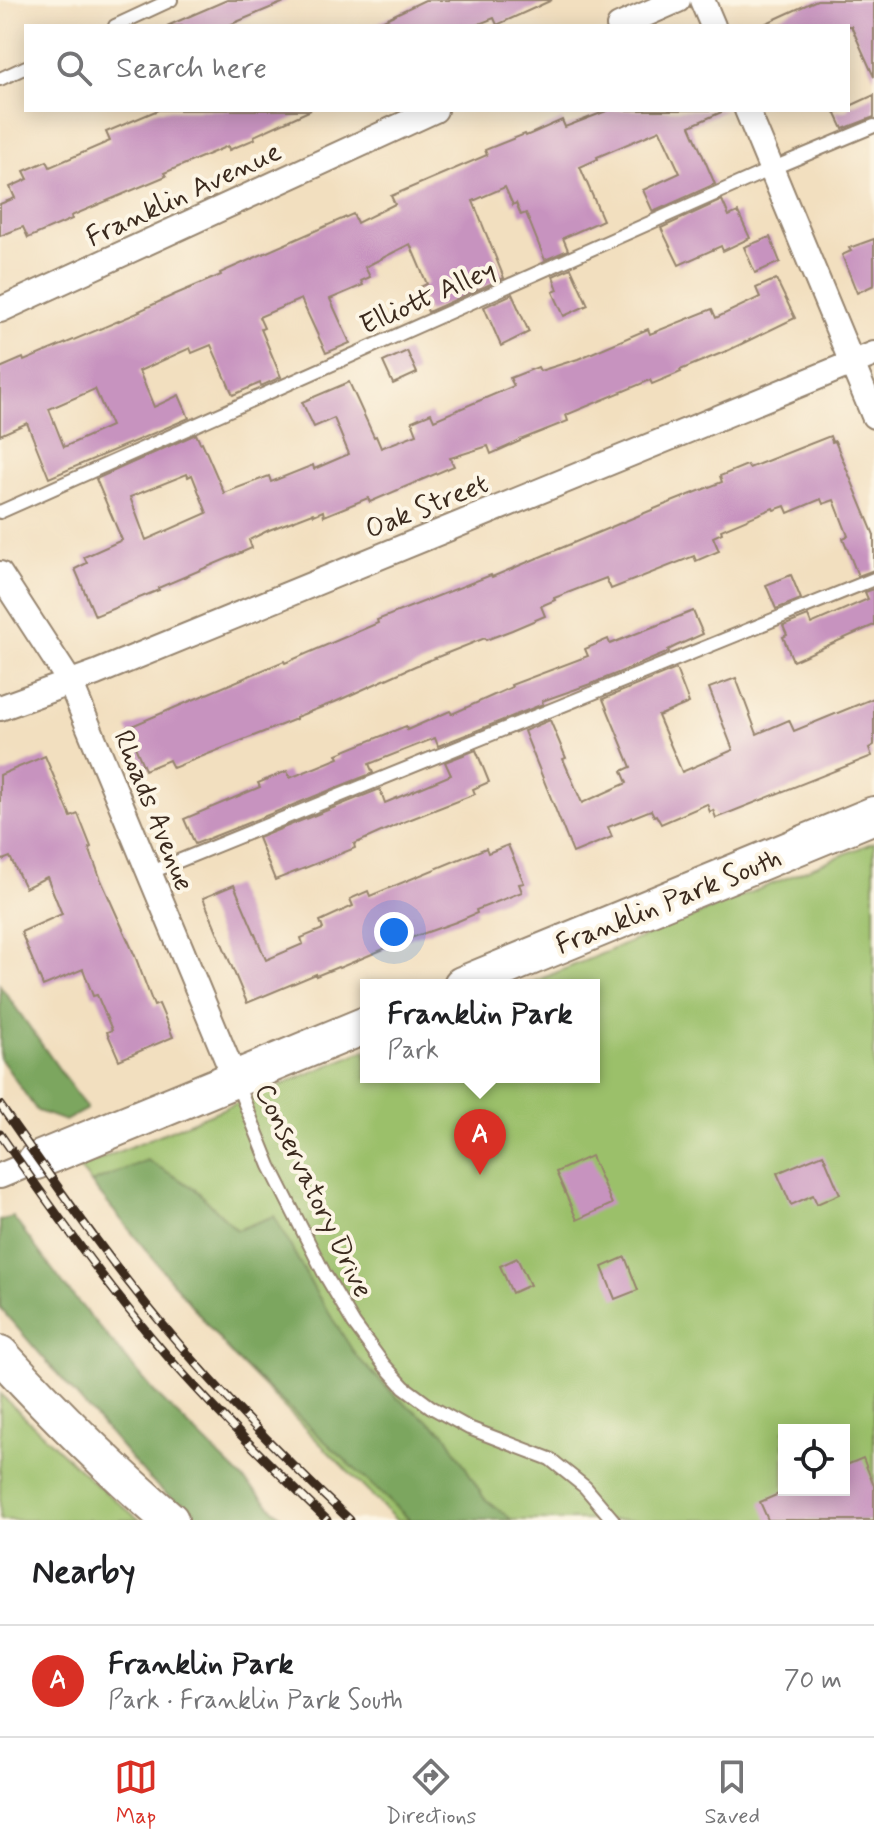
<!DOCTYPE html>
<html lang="en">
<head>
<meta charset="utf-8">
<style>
	body { margin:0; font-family:Mynerve,sans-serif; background:#f6f6f6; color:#202124 }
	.controls { position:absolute; right:24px; bottom:24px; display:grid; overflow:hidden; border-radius:0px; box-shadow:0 4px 20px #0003 }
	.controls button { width:72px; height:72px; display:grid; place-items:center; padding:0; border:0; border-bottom:2px solid #e0e0e0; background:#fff; color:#202124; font:40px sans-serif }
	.you { position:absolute; left:394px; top:932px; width:28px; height:28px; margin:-20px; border:6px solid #fff; border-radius:50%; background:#1a73e8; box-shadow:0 0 0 12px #1a73e833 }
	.badge { display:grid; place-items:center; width:52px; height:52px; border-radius:50%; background:#d93025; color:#fff; font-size:26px; font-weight:700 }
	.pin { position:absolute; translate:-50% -66px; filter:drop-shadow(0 2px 4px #0008) }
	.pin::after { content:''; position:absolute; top:42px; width:28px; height:24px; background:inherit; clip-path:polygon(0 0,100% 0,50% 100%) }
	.popup { position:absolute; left:360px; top:979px; width:240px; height:104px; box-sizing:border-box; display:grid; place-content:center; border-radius:0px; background:#fff; filter:drop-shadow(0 2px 6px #0005); font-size:26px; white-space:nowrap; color:#757577 }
	.popup b { font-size:30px; color:#202124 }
	.popup::after { content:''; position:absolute; left:50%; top:100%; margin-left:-16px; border:16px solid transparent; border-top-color:#fff }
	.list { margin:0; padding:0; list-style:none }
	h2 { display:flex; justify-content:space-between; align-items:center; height:104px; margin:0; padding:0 32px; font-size:34px }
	h2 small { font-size:26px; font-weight:400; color:#757577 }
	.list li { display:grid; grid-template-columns:52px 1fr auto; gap:24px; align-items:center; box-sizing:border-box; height:112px; padding:0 32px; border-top:2px solid #e0e0e0 }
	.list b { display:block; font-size:30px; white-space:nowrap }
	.list p { margin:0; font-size:26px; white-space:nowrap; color:#757577 }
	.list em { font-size:26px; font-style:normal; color:#757577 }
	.icon { flex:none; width:44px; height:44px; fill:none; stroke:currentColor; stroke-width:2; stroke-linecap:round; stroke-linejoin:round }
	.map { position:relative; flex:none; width:874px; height:1520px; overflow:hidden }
	.search { position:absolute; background:#fff; box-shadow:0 4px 20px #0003; left:24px; right:24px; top:24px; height:88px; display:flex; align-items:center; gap:20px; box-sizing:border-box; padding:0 28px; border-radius:0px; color:#757577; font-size:30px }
	.sheet { height:216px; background:#fff }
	nav { display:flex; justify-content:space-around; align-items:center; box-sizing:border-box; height:112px; border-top:2px solid #e0e0e0; background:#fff; font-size:22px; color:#757577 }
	nav a { display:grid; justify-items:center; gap:4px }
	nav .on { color:#d93025 }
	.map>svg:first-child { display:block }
	.green { fill:#9bc06b; stroke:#6b7544; stroke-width:2; fill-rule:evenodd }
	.forest { fill:#7ca65f; stroke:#5c683e; stroke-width:2 }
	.building { fill:#c793bf; fill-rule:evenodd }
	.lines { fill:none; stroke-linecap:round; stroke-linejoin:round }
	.lane-casing { stroke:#96846e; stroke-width:16 }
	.street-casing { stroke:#96846e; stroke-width:28 }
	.secondary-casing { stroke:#96846e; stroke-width:40 }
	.lane { stroke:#fff; stroke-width:12 }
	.street { stroke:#fff; stroke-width:24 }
	.secondary { stroke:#fff; stroke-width:36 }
	.rail-casing { stroke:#3b2a1e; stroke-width:9 }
	.rail { stroke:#fcf5e5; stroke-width:6; stroke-dasharray:18; stroke-linecap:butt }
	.labels { text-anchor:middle; stroke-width:8; stroke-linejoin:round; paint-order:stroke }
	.street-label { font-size:28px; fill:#3b2a1e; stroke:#fcf5e5 }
</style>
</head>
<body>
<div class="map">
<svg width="874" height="1520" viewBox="0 0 874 1520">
	<rect width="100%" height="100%" fill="#fcf5e5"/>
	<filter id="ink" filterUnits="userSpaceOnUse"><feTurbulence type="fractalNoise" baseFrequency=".0125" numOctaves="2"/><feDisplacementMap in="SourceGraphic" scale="16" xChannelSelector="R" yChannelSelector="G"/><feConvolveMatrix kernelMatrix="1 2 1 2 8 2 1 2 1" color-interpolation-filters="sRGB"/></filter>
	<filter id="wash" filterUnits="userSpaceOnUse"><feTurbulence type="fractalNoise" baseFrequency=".006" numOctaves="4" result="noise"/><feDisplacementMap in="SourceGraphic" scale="32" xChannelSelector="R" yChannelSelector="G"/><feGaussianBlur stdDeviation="1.8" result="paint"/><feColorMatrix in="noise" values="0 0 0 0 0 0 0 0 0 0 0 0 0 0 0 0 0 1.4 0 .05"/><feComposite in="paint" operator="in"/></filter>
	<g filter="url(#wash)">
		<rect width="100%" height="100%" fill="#f2dfbf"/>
		<g class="green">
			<path d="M874 842V1520H396L234 1357 79 1168 366 1050V1077H594V985H526ZM784 1430H844V1490H784Z"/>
			<polygon points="0,1394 94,1483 140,1520 0,1520"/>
		</g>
		<g class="forest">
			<polygon points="0,985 87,1109 65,1121 37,1111 0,1058"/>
			<polygon points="147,1160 194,1188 237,1230 274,1216 315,1291 356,1356 396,1397 445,1433 484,1498 512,1520 410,1520 234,1357 91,1183"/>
			<polygon points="13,1217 67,1289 156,1394 285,1520 196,1520 148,1478 0,1308 0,1221"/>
		</g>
		<g id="blocks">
			<g class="building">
				<polygon points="227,0 289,0 227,26 167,26"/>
				<polygon points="425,0 552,0 497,25 494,18 474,26 371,26"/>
				<polygon points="817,0 874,0 874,77 851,26 760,26"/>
				<polygon points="874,95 874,117 843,129 835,112 848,110 848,107"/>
				<polygon points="158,110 311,110 254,136 255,139 229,150 228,146 164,173 166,176 71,216 72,219 28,238 23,227 0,236 0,204 15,198 10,187 28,179 24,171 47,161 50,167 110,141 106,132"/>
				<path d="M609 110H726L690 126 715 184 653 212 643 190 680 173 660 130 597 157 598 159 580 167 603 220 563 238 568 250 545 260 526 213 521 215 516 203 513 205 505 187 473 201 504 278 428 312 418 288 427 284 410 244 365 267 370 277 361 281 363 285 330 299 350 343 326 353 301 299 259 317 264 328 261 329 281 377 261 386 260 383 233 395 211 345 192 353 190 348 139 371 154 407 179 395 189 418 49 478 27 423 0 435V368L23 358 24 361 140 312 139 311 176 294 221 275 220 273 353 214 357 223 395 204 391 196 487 155 485 150 525 134 526 136 562 120 565 127ZM95 389 111 426 64 447 49 409Z"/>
				<polygon points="722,200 729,216 738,212 750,238 723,251 721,246 679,265 661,228"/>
				<polygon points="770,237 780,262 755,273 744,247"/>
				<polygon points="874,239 874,285 857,293 842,255 851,251 849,248"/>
				<polygon points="571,268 588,305 564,316 553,292 558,290 553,276"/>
				<path d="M776 279 795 318 729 350 680 370 681 372 652 384 650 380 566 415 568 421 520 440V441L491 454 488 446 450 458 454 466 370 502 368 498 324 516 323 511 314 515 313 513 269 530 249 540 252 548 158 588 159 590 95 616 75 569 87 563 84 557 122 540 96 479 196 434 200 443 202 442 224 493 269 476 271 482 313 465 314 469 349 454 334 418 314 427 302 402 349 382 374 437 376 436 381 448 417 434 412 421 431 413 434 420 514 386 510 378 538 367 540 371 578 359 648 329 650 334 712 309 716 318 760 297 756 288ZM187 474 188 477 192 475 207 513 146 540 130 497Z"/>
				<polygon points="512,294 529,332 501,346 484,307"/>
				<polygon points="407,351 417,373 393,384 383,362"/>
				<polygon points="830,436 832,442 835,441 874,535 874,570 858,576 843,538 848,536 834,500 823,504 821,499 788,513 785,506 774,510 773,508 721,530 722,533 713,537 719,551 696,561 694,556 611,589 606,578 554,598 555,600 541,606 545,616 512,630 486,640 485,638 415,666 335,702 296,717 296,719 173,768 169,760 145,770 127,728 284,661 285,663 378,623 377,620 491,575 492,577 659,507 722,482 720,476 747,465 749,468"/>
				<polygon points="791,575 801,599 776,609 766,585"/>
				<polygon points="874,589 874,625 793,661 783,637 787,635 783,626 808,616 811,624 868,599 865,592"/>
				<polygon points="693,611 703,634 676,646 668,650 669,652 596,682 542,701 543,704 438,746 435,738 369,764 373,773 195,844 184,819 260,787 258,783 287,771 290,778 339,758 337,754 406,726 407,730 450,711 452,714 512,687 511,685 588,656 585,649 608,639 610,644"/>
				<polygon points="676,669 689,703 658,716 682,772 733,750 709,688 736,678 757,734 789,720 794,731 874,698 874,745 869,748 872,756 716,818 713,810 710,812 707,804 661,824 656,815 654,816 651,810 608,827 612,837 573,853 524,731 550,720 566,758 563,759 582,803 627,783 622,771 631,767 603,699"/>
				<polygon points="476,750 489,782 473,789 475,794 401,823 354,844 355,848 275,880 258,838 380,789 385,803 392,800 451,775 445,762"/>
				<polygon points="45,756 71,817 78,814 91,847 89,848 101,880 135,956 154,1006 159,1004 173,1037 119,1060 107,1032 112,1030 97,995 93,996 83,969 43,986 21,932 62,914 47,877 25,888 10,857 0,861 0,775"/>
				<polygon points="508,845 524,883 519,884 522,892 476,910 477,913 456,922 405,940 339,968 338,967 316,976 316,974 247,1003 203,898 234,885 266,960 303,944 301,938 323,929 320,921 353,906 350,899 368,891 370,896 486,848 488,853"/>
				<polygon points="823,1154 840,1194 817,1204 813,1195 791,1205 777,1173"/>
				<polygon points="591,1156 612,1204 577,1220 556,1172"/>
				<polygon points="625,1257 638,1290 615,1299 602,1267"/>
				<polygon points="517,1258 530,1285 512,1293 500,1266"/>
				<polygon points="863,1458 874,1486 874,1520 768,1520 760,1502 788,1490 844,1490 844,1466"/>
			</g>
		</g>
	</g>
	<g filter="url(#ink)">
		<use href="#blocks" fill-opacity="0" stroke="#96846e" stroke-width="2"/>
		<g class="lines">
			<g class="lane-casing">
				<g id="lane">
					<polyline points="115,26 171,0"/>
					<polyline points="0,79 26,67"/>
					<polyline points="0,512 771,169 874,126"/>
					<polyline points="149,873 874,579"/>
					<polyline points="237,1084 270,1166 324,1273 354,1324 384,1365 404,1387 431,1407 469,1428 550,1459 585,1487 613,1520"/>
				</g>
			</g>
			<g class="street-casing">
				<g id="street">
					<polyline points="702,0 713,26"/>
					<polyline points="619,26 678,0"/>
					<polyline points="747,110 874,416"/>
					<polyline points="0,310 435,110"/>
					<polyline points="0,574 70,682 235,1079"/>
					<polyline points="0,708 96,673 874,354"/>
					<polyline points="0,1176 36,1161"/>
				</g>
			</g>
			<g class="secondary-casing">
				<g id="secondary">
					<polyline points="462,985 874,815"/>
					<polyline points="36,1161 366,1025"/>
					<path d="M0 1354C54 1413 110 1469 170 1520"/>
				</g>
			</g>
			<use href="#lane" class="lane"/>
			<use href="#street" class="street"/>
			<use href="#secondary" class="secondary"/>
			<g class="rail-casing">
				<g id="rail">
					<path d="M0 1105C43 1166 86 1229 133 1288 198 1371 273 1448 350 1520"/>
					<path d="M0 1134C54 1211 108 1288 169 1358 219 1415 273 1468 327 1520"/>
				</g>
			</g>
			<use href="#rail" class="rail"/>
		</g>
	</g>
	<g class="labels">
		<g class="street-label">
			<text transform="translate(183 193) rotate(-25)" y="10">Franklin Avenue</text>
			<text transform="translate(427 296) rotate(-24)" y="10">Elliott Alley</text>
			<text transform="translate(426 505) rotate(-22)" y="10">Oak Street</text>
			<text transform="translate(155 810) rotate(68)" y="10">Rhoads Avenue</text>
			<text transform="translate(668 900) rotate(-22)" y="10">Franklin Park South</text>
			<text transform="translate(315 1190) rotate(64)" y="10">Conservatory Drive</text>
		</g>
	</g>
</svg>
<div class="controls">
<button><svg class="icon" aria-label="locate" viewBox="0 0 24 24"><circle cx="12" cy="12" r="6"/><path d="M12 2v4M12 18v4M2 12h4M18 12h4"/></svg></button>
</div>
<div class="you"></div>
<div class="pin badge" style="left:480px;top:1175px">A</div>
<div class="popup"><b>Franklin Park</b>Park</div>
<div class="search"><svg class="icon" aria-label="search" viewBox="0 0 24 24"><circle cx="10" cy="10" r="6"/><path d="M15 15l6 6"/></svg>Search here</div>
</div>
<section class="sheet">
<h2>Nearby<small></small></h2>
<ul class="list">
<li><span class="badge">A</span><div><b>Franklin Park</b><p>Park · Franklin Park South</p></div><em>70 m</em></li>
</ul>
</section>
<nav>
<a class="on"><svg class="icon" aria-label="map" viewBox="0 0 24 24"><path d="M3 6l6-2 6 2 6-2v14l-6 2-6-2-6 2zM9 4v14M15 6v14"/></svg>Map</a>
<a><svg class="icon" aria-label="directions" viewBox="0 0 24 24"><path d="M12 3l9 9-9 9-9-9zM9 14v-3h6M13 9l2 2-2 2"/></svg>Directions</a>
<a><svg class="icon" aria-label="saved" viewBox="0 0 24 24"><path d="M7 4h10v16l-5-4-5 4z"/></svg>Saved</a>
</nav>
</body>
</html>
